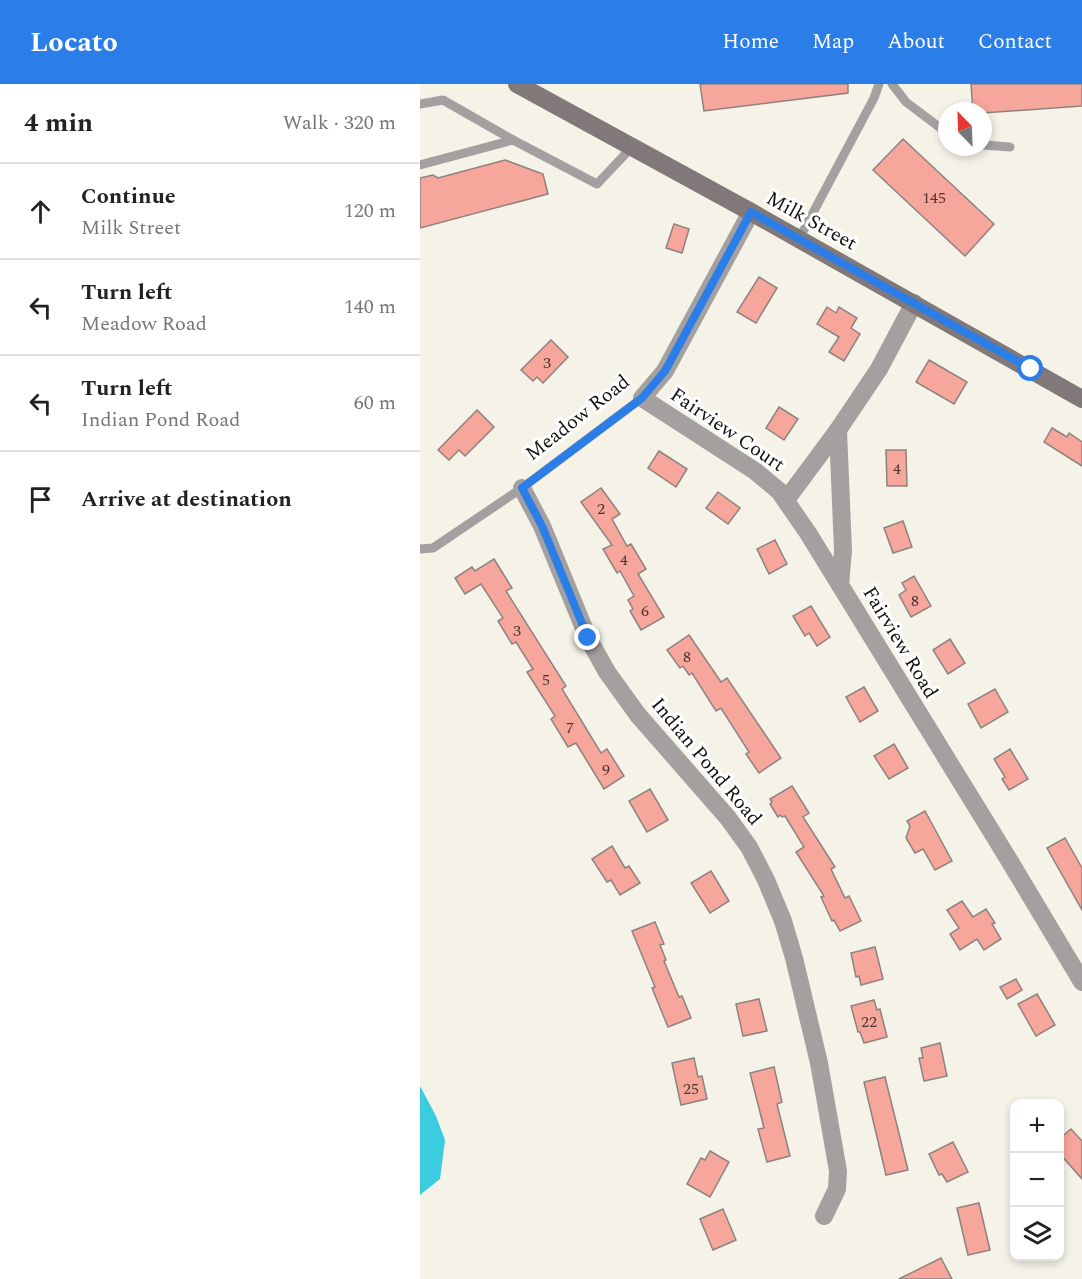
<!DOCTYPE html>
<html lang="en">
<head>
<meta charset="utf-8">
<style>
	body { margin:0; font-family:Spectral,serif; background:#f2f2f2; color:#222 }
	.controls { position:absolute; right:18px; bottom:18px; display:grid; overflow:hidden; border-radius:12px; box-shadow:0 3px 9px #0003 }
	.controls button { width:54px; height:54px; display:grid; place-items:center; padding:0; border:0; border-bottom:2px solid #e0e0e0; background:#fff; color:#222; font:30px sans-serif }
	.compass { position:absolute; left:518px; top:18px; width:54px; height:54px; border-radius:50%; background:#fff; box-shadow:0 3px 9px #0003; rotate:337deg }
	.stop { position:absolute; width:18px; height:18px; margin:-14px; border:4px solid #2b7de8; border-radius:50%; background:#fff }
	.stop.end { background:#2b7de8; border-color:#fff; box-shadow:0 2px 6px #0008 }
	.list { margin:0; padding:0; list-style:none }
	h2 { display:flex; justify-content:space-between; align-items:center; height:78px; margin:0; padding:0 24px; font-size:26px }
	h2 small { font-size:20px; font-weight:400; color:#767676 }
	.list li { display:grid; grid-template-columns:39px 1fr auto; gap:18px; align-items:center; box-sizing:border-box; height:96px; padding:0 24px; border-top:2px solid #e0e0e0 }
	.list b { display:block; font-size:22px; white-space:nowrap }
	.list p { margin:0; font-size:20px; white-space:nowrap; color:#767676 }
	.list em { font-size:20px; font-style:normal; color:#767676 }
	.icon { flex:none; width:33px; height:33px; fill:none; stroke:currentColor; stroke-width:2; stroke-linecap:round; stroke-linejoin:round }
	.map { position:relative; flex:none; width:662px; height:1195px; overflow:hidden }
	header { display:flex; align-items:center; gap:36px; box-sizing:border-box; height:84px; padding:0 30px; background:#2b7de8; color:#fff }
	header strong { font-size:28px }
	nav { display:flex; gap:33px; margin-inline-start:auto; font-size:21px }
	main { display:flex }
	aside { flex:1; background:#fff }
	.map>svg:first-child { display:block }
	.water { fill:#3ccce0 }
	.building { fill:#f6a69b; stroke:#8e8280; stroke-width:1.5 }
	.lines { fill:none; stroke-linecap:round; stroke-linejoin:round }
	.lane { stroke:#a5a0a0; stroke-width:9 }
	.street { stroke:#a5a0a0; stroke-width:18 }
	.secondary { stroke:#807879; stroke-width:18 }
	.route { stroke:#2b7de8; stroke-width:8 }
	.labels { text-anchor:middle; stroke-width:6; stroke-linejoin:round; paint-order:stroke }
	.number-label { font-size:16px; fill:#4b3630 }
	.street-label { font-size:20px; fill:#12110d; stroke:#fff }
</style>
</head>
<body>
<header>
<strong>Locato</strong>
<nav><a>Home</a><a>Map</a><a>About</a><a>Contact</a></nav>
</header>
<main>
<aside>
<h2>4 min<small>Walk · 320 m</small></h2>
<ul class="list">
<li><svg class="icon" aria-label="ahead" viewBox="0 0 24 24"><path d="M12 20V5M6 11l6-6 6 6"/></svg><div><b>Continue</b><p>Milk Street</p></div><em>120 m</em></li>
<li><svg class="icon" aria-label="left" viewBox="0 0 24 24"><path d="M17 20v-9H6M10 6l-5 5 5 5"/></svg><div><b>Turn left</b><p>Meadow Road</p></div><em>140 m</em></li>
<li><svg class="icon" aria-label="left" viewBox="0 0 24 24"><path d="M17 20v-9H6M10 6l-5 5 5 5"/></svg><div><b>Turn left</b><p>Indian Pond Road</p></div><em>60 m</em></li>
<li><svg class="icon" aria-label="arrive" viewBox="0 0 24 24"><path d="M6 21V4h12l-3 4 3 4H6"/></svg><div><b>Arrive at destination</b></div></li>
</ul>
</aside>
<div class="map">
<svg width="662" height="1195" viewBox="0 0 662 1195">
	<rect width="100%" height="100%" fill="#f5f3e8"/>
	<polygon class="water" points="0,1002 16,1032 25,1056 20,1095 0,1111"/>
	<g class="building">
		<polygon points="280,0 428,0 428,9 284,27"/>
		<polygon points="551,0 662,0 662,22 563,29 563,27 553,27"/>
		<polygon points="483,55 574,140 545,172 453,86"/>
		<polygon points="85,76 123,90 128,110 0,144 0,94 13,91 18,94"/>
		<polygon points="254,140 269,145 262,169 246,164"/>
		<polygon points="339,193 357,204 336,239 317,228"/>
		<polygon points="407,223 416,229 419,223 437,234 431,244 440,250 424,277 409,268 419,253 397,240"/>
		<polygon points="131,256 148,273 123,299 117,293 113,297 101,286"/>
		<polygon points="509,276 547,298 534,320 496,298"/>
		<polygon points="359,323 378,335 364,356 346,344"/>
		<polygon points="57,326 74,343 45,372 39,366 29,376 18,366"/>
		<polygon points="632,344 647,353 649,349 662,358 662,382 624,358"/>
		<polygon points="466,366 486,366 487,402 467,402"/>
		<polygon points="239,367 267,385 256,403 228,384"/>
		<polygon points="181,404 200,430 192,435 207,462 211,460 226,485 218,490 244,533 221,546 210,527 213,525 208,516 214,512 200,487 197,489 183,465 192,461 161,418"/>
		<polygon points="298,408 320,424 308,440 286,424"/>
		<polygon points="483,437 492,463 473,469 464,444"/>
		<polygon points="355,456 367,480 349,490 337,465"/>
		<polygon points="74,475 92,504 86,507 146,602 142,605 181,669 187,665 204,692 184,705 156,659 148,663 131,635 135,632 107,588 113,585 96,558 92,560 78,537 83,534 61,500 45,510 35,494 52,483 55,487"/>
		<polygon points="494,492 511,522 491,533 479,511 486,506 482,499"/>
		<polygon points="391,522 410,553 397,562 389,549 385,552 373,532"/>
		<polygon points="269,551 301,598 307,594 361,674 339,689 326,670 329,668 301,624 296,627 272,589 269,591 263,582 260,584 247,566"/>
		<polygon points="530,555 545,579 528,590 513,566"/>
		<polygon points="444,603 458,627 440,638 426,613"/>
		<polygon points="575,605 588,628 561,644 548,620"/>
		<polygon points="474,660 488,684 469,695 454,672"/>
		<polygon points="590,665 608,695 589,706 582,695 585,693 574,675"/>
		<polygon points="372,702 389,729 383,733 415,783 411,785 425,814 429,812 441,837 420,847 414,836 412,837 401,813 404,812 376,768 384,763 365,732 362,733 360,731 358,733 350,720 352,718 350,715"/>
		<polygon points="230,705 248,736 227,748 209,717"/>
		<polygon points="505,727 532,777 515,786 503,765 495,769 486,754 490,742 487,737"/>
		<polygon points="645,754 662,784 662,826 627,764"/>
		<polygon points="192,762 205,784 209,782 220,799 200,811 191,796 187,798 172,775"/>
		<polygon points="291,787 309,817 290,829 271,799"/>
		<polygon points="542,817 553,833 566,825 575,839 572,840 581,855 564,866 557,855 540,866 530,850 539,844 527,826"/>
		<polygon points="235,838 244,860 240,861 246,876 244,877 259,913 262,912 271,934 248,943 232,904 235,903 212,847"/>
		<polygon points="455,863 463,895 441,901 439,892 436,893 431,869"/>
		<polygon points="596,895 602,906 587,915 580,903"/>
		<polygon points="617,910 635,941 616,952 598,920"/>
		<polygon points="339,915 347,947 323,952 316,920"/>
		<polygon points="454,916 457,926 460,925 467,953 444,959 440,948 438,948 431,922"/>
		<polygon points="520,959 527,992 504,997 499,974 503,974 501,964"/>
		<polygon points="274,974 278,993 282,992 287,1015 261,1021 252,979"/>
		<polygon points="354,983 362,1018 357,1020 370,1072 347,1078 338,1045 344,1044 330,989"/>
		<polygon points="465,993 488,1086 466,1091 444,998"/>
		<polygon points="651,1045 662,1057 662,1095 639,1069 639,1055"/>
		<polygon points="533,1058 548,1088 527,1098 522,1090 519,1091 509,1070"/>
		<polygon points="290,1067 309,1078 290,1113 267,1100 281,1074 285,1076"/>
		<polygon points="559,1119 570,1166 548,1171 537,1124"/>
		<polygon points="303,1125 316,1156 293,1166 280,1135"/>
		<polygon points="521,1174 532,1195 479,1195"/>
	</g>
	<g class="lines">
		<g class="lane">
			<polyline points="472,0 486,18 527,49"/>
			<polyline points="0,20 23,16 93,56"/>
			<polyline points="563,61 590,63"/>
			<polyline points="0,81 93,56 177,100 212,63"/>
			<polyline points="379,155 454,14 459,0"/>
			<polyline points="0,465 13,464 102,404 222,314"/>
		</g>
		<g class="street">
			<polyline points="331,128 245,287 222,314 335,387 359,407 388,449 420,501"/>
			<polyline points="494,219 459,285 418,346 423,467 420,501 589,776 662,898"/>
			<polyline points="102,404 122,442 168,554 187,588 218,631 308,734 329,763 346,796 363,837 374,874 399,979 418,1087 417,1105 404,1132"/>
			<polyline points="366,416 418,346"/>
		</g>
		<polyline class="secondary" points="97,0 331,128 662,315"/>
	</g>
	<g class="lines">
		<polyline class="route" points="168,554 122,442 102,404 222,314 245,287 331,128 611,285"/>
	</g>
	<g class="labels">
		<g class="number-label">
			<text x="514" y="119">145</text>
			<text x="127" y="284">3</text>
			<text x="477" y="390">4</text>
			<text x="181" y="430">2</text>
			<text x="204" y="481">4</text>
			<text x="495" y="522">8</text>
			<text x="225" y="532">6</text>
			<text x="97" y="552">3</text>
			<text x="267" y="578">8</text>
			<text x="126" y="601">5</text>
			<text x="150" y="649">7</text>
			<text x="186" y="691">9</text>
			<text x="449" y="943">22</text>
			<text x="271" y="1010">25</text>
		</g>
		<g class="street-label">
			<text transform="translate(392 136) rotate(29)" y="7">Milk Street</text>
			<text transform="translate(157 333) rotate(-38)" y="7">Meadow Road</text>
			<text transform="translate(308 345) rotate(34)" y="7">Fairview Court</text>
			<text transform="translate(481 558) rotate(59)" y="7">Fairview Road</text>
			<text transform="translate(287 677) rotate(50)" y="7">Indian Pond Road</text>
		</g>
	</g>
</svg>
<div class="controls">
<button>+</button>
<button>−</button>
<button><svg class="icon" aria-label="layers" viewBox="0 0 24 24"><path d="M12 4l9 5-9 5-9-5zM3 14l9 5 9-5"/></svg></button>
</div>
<svg class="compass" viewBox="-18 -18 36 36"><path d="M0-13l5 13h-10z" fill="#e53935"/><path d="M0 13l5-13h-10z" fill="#767676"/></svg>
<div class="stop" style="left:611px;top:285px"></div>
<div class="stop end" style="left:168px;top:554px"></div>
</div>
</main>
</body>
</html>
